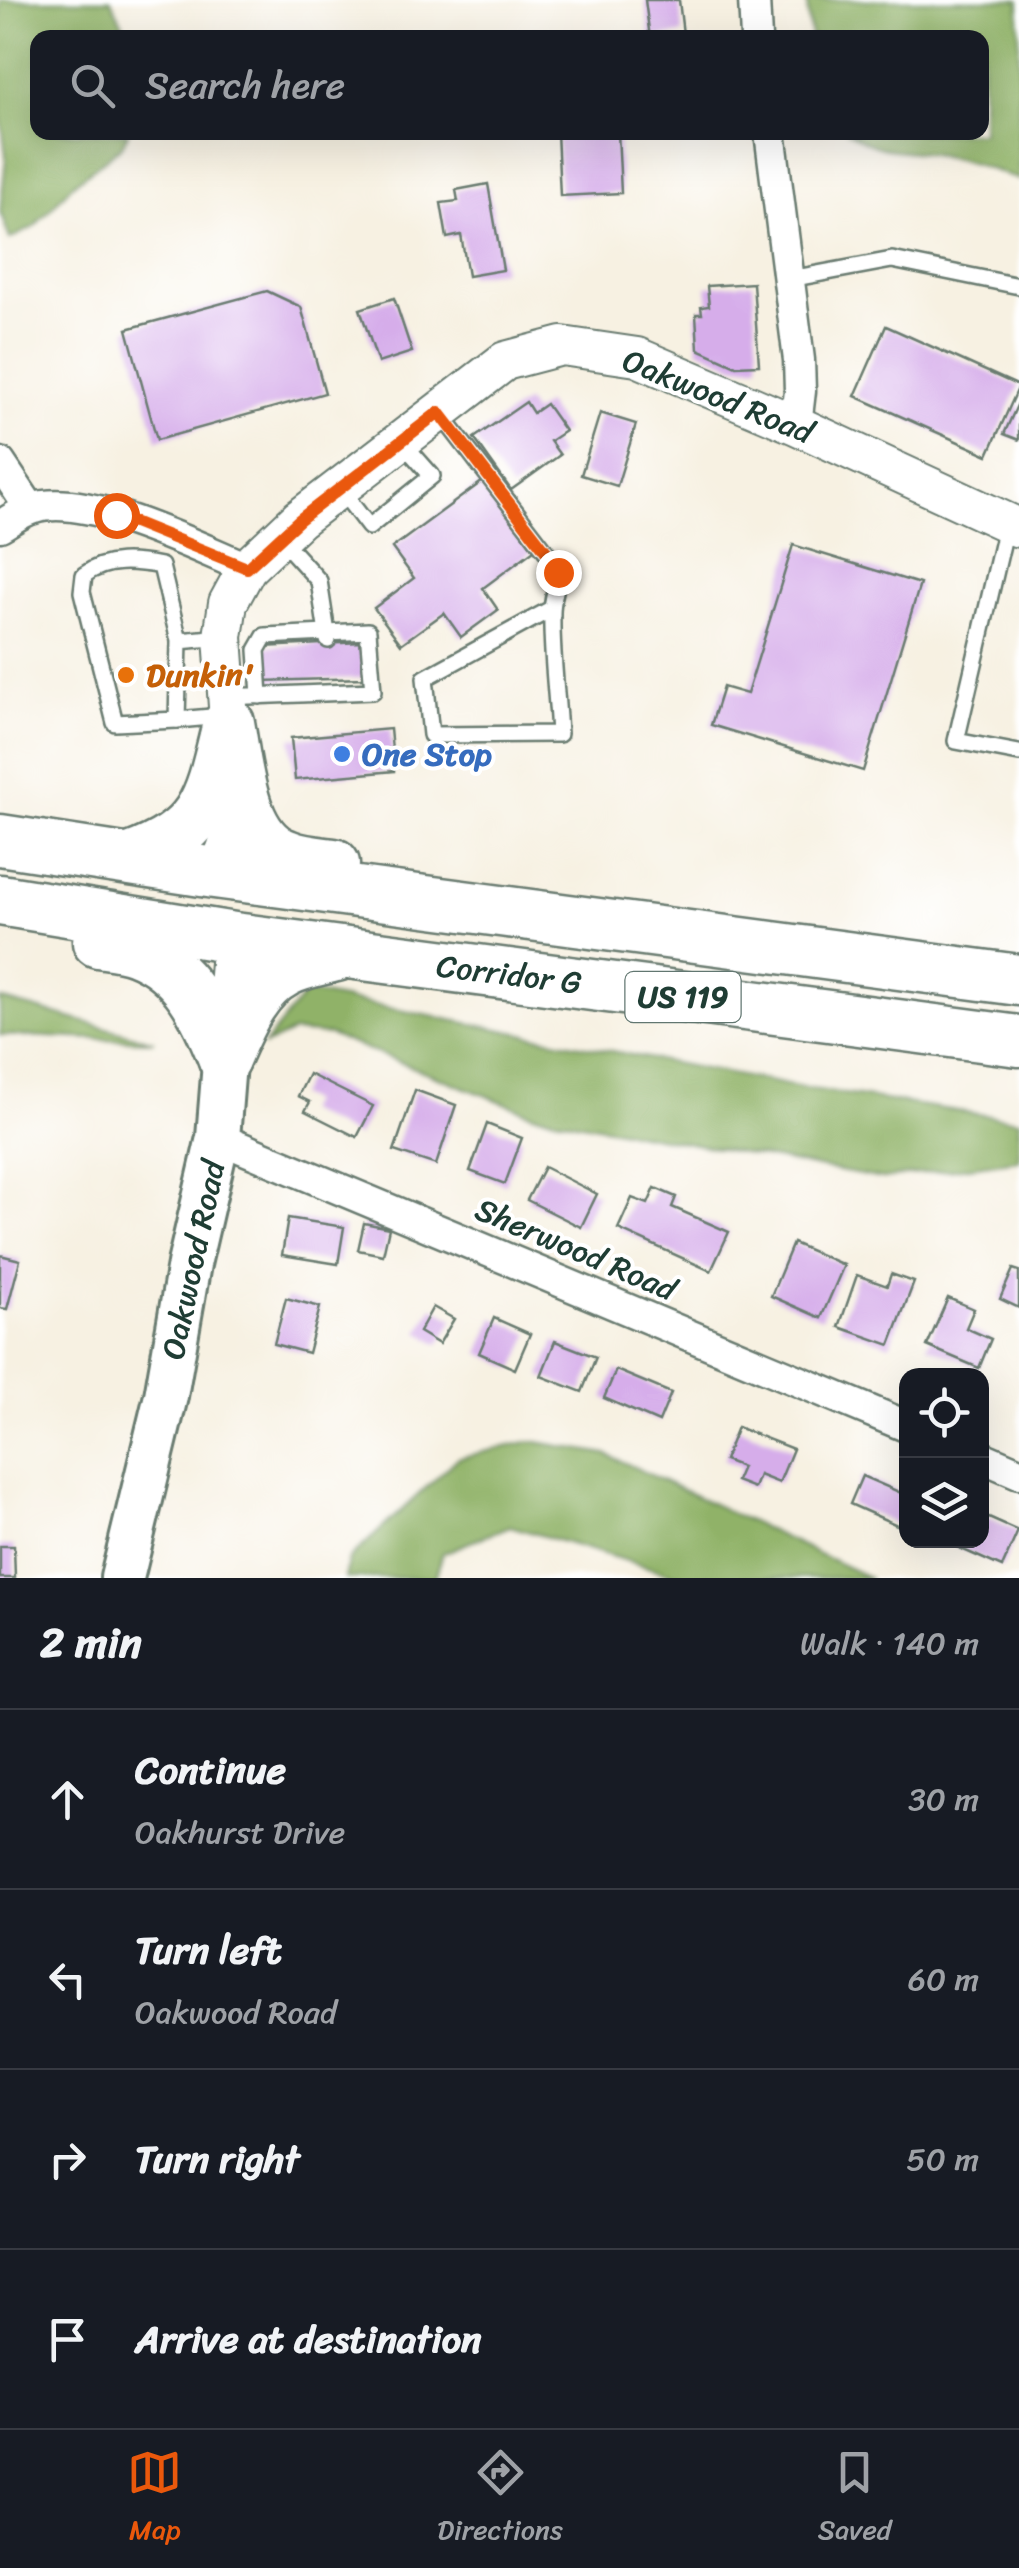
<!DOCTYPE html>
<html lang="en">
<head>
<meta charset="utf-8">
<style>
	body { margin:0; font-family:Sriracha,sans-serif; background:#20242c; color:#f1f3f6 }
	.controls { position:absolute; right:30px; bottom:30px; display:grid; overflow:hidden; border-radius:20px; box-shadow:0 10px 40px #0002 }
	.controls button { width:90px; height:90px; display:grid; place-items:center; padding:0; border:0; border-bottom:2px solid #363941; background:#171b24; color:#f1f3f6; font:50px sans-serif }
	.stop { position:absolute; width:30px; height:30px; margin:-22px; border:8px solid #ea580c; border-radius:50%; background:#fff }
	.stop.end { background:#ea580c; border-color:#fff; box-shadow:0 2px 10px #0008 }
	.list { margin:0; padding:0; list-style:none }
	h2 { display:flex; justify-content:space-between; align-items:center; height:130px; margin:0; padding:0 40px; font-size:42px }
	h2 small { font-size:32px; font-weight:400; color:#9ea1a6 }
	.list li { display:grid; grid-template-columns:65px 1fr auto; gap:30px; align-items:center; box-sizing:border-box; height:180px; padding:0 40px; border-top:2px solid #363941 }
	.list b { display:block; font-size:38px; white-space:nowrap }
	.list p { margin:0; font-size:32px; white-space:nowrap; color:#9ea1a6 }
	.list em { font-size:32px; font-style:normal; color:#9ea1a6 }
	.icon { flex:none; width:55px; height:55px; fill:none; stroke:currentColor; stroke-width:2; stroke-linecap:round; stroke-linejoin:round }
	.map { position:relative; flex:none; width:1019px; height:1578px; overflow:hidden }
	.search { position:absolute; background:#171b24; box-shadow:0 10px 40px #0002; left:30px; right:30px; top:30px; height:110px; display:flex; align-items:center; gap:25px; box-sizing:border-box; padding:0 35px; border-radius:20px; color:#9ea1a6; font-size:38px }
	.sheet { height:850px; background:#171b24 }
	nav { display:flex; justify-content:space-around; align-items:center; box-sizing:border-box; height:140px; border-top:2px solid #363941; background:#171b24; font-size:28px; color:#9ea1a6 }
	nav a { display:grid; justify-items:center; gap:5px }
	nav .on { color:#ea580c }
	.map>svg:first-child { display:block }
	.forest { fill:#90b267; stroke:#58784e; stroke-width:2.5 }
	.building { fill:#d6adea }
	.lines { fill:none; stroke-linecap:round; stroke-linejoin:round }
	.service-casing { stroke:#6b7c71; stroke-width:20 }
	.minor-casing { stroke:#6b7c71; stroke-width:35 }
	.tertiary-casing { stroke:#6b7c71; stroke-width:42 }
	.secondary-casing { stroke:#6b7c71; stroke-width:48 }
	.trunk-casing { stroke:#6b7c71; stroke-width:55 }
	.service { stroke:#fff; stroke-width:15 }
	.minor { stroke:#fff; stroke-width:30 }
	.tertiary { stroke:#fff; stroke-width:38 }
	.secondary { stroke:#fff; stroke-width:42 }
	.trunk { stroke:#fff; stroke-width:50 }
	.route { stroke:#ea580c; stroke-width:12 }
	.food-dot { fill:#e8710a; stroke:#fff; stroke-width:4 }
	.shop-dot { fill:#3f7fe0; stroke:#fff; stroke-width:4 }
	.labels { text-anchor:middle; stroke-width:8; stroke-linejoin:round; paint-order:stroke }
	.shield { fill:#fff; stroke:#627771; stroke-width:2.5 }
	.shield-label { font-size:30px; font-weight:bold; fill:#1f3d34 }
	.street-label { font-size:32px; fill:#1f3d34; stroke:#fff }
	.food-label { font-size:32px; font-weight:bold; fill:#c56008; stroke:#fff; text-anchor:start }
	.shop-label { font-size:32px; font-weight:bold; fill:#366cbe; stroke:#fff; text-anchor:start }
</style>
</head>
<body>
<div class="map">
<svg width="1019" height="1578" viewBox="0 0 1019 1578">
	<rect width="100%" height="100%" fill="#fff"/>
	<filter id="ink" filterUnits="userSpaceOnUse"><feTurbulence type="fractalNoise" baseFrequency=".01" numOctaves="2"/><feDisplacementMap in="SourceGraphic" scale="20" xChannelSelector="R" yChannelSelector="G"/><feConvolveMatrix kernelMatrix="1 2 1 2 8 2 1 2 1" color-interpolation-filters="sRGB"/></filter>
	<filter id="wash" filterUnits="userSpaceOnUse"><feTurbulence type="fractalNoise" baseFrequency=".0048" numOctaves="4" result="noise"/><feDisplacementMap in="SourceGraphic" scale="40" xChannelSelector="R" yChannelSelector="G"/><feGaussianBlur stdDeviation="2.25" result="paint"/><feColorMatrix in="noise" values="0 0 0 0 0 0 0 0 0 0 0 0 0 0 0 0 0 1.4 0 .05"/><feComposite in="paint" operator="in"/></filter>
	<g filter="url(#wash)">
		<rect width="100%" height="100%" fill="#f7f1e2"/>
		<g class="forest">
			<polygon points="0,0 111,0 129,37 38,38 38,132 128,133 122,146 73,184 34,227 10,239 0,212 6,157 0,111"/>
			<path d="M807 0H1019V180C989 168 958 157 925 153 890 149 881 153 849 133L982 132V38L811 37 808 18Z"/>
			<polygon points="306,992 798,1087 1019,1120 1019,1160 882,1179 533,1114 330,1035 293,1032 263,1046"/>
			<polygon points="0,999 154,1041 0,1035"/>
			<polygon points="531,1441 606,1454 870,1578 684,1578 510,1526 443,1553 435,1578 345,1578 349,1559 458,1458"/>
		</g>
		<g id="blocks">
			<g class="building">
				<polygon points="645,0 679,0 683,34 650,38"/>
				<polygon points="557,132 618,132 621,193 560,196"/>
				<polygon points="488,184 503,270 468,276 461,235 447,238 441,203 458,201 456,190"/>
				<polygon points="753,283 759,365 736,366 698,349 696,314 702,314 701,307 709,306 707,286"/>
				<polygon points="267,291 301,307 325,393 157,440 127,329"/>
				<polygon points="394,298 412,352 378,363 360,309"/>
				<polygon points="886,326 1019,386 988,455 855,396"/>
				<polygon points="1019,401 1019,440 1004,434"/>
				<polygon points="526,402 533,413 546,404 565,431 550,441 560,455 511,490 474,438"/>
				<polygon points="600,413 636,424 617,486 581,475"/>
				<polygon points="483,481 534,550 483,588 498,610 461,637 444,613 401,644 374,608 414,578 392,548"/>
				<polygon points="793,545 920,584 863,771 711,725 723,687 747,694"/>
				<polygon points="362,642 364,678 261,681 262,647"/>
				<polygon points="390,729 394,771 295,780 291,738"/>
				<polygon points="309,1074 373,1106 357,1137 305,1111 310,1102 298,1096"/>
				<polygon points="415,1090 456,1105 436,1165 394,1151"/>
				<polygon points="487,1124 522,1138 505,1184 470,1171"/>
				<polygon points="544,1167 597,1194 581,1227 527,1200"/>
				<polygon points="655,1188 676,1197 672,1207 729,1232 711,1271 618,1229 632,1198 648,1204"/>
				<polygon points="288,1218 344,1227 338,1264 282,1255"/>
				<polygon points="364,1223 389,1228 383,1255 358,1250"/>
				<polygon points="793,1243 844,1265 821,1318 771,1296"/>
				<polygon points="0,1255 20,1260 7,1309 0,1308"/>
				<polygon points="1013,1269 1019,1271 1019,1308 1000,1299"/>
				<polygon points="891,1274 914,1282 890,1345 839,1327 857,1275 887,1286"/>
				<polygon points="286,1298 320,1307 308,1353 274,1344"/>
				<polygon points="948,1298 974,1309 966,1328 991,1339 979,1368 927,1346"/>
				<polygon points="433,1307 454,1319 439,1344 419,1332"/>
				<polygon points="494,1318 530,1334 515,1369 479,1353"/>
				<polygon points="555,1341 596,1357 582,1392 541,1376"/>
				<polygon points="616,1370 671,1393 659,1422 604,1398"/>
				<polygon points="737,1427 793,1449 779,1483 759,1475 754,1488 736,1481 742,1467 724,1460"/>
				<polygon points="862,1476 906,1495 906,1529 850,1504"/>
				<polygon points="982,1515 1018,1531 1002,1567 941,1540 982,1540"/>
				<polygon points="0,1546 14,1546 15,1578 0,1578"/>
			</g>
		</g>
	</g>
	<g filter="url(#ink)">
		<use href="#blocks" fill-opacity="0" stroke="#6b7c71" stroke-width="2.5"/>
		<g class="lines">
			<g class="service-casing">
				<g id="service">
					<polyline points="790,279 892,260 1019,286"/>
					<path d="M439 412 552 559C563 583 552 590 552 613 551 653 557 694 559 734L431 735 425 678 551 609"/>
					<polyline points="340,489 369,527 432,476 401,441"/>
					<polyline points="1007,523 956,741 1019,753"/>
					<polyline points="280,538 319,581 328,640"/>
					<path d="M179 641 177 720 115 723 82 592 84 575C106 558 134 561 161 566L179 641 223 637"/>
					<path d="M227 697C276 695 324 693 373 691L368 631 265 636 257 650 260 696"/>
					<polyline points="177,720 223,716"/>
				</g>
			</g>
			<g class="minor-casing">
				<g id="minor">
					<polyline points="754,0 756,38"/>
					<polyline points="770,132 799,360 800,391 796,425"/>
					<polyline points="0,463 30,508"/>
					<path d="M0 526C11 520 22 511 34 508 88 492 194 546 247 568"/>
					<polyline points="218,1138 906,1426"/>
					<polyline points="982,1457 1019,1473"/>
				</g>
			</g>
			<g class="tertiary-casing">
				<path id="tertiary" d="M215 873C228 850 233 831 235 804L223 637 228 603 247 568 299 519 505 361 562 346 637 357 796 425 1019 528"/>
			</g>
			<g class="secondary-casing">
				<polyline id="secondary" points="122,1578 166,1396 189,1264 218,1138 234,938"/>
			</g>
			<g class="trunk-casing">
				<g id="trunk">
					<path d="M229 723C237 764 241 840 287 855 301 861 318 862 334 864"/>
					<polyline points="0,840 215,873 1019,980"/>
					<path d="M130 859C203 832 209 803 226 732"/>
					<polyline points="0,900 234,938 1019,1041"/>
					<path d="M98 942C111 944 125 945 137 950 186 969 206 1014 224 1059"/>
					<path d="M224 1059C238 1028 253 988 286 971 302 963 322 960 339 955"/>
				</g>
			</g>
			<use href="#service" class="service"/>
			<use href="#minor" class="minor"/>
			<use href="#tertiary" class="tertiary"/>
			<use href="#secondary" class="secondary"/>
			<use href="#trunk" class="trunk"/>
		</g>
	</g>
	<g class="lines" filter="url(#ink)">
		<polyline class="route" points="116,515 247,568 299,520 439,412 552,559 558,572"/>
	</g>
	<circle class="food-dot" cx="126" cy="675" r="10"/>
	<circle class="shop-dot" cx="342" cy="754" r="10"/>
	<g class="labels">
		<rect class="shield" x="625.5" y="972" width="115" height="50" rx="8"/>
		<g class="shield-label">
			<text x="683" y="1007">US 119</text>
		</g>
		<g class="street-label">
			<text transform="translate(718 396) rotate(22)" y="11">Oakwood Road</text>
			<text transform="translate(509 974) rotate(7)" y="11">Corridor G</text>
			<text transform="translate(576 1249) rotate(23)" y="11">Sherwood Road</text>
			<text transform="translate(193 1260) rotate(-78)" y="11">Oakwood Road</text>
		</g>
		<g class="food-label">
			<text x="146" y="686">Dunkin'</text>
		</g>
		<g class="shop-label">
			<text x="362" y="765">One Stop</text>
		</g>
	</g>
</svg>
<div class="controls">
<button><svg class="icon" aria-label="locate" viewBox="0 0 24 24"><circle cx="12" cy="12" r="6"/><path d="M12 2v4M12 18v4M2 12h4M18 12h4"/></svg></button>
<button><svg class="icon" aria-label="layers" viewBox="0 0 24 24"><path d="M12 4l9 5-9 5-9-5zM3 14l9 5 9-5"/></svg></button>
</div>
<div class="stop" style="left:116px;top:515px"></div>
<div class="stop end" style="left:558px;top:572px"></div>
<div class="search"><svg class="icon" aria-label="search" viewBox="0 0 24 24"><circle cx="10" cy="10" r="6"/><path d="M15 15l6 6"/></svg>Search here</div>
</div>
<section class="sheet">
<h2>2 min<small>Walk · 140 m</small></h2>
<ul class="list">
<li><svg class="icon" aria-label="ahead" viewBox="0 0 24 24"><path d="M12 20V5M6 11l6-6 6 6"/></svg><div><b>Continue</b><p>Oakhurst Drive</p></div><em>30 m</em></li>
<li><svg class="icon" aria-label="left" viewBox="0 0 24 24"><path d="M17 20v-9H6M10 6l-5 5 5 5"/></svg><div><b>Turn left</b><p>Oakwood Road</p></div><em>60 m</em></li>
<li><svg class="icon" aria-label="right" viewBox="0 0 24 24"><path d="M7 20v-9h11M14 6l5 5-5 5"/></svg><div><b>Turn right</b></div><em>50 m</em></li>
<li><svg class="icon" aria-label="arrive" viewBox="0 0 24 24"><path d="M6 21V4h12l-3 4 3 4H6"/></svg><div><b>Arrive at destination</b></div></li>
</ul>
</section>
<nav>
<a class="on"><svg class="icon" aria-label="map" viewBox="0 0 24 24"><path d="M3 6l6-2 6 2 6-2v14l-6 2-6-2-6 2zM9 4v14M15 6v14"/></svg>Map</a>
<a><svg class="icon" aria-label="directions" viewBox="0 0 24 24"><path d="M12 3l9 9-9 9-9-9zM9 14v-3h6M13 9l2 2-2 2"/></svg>Directions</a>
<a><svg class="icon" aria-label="saved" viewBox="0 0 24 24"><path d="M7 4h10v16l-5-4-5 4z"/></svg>Saved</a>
</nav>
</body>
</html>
